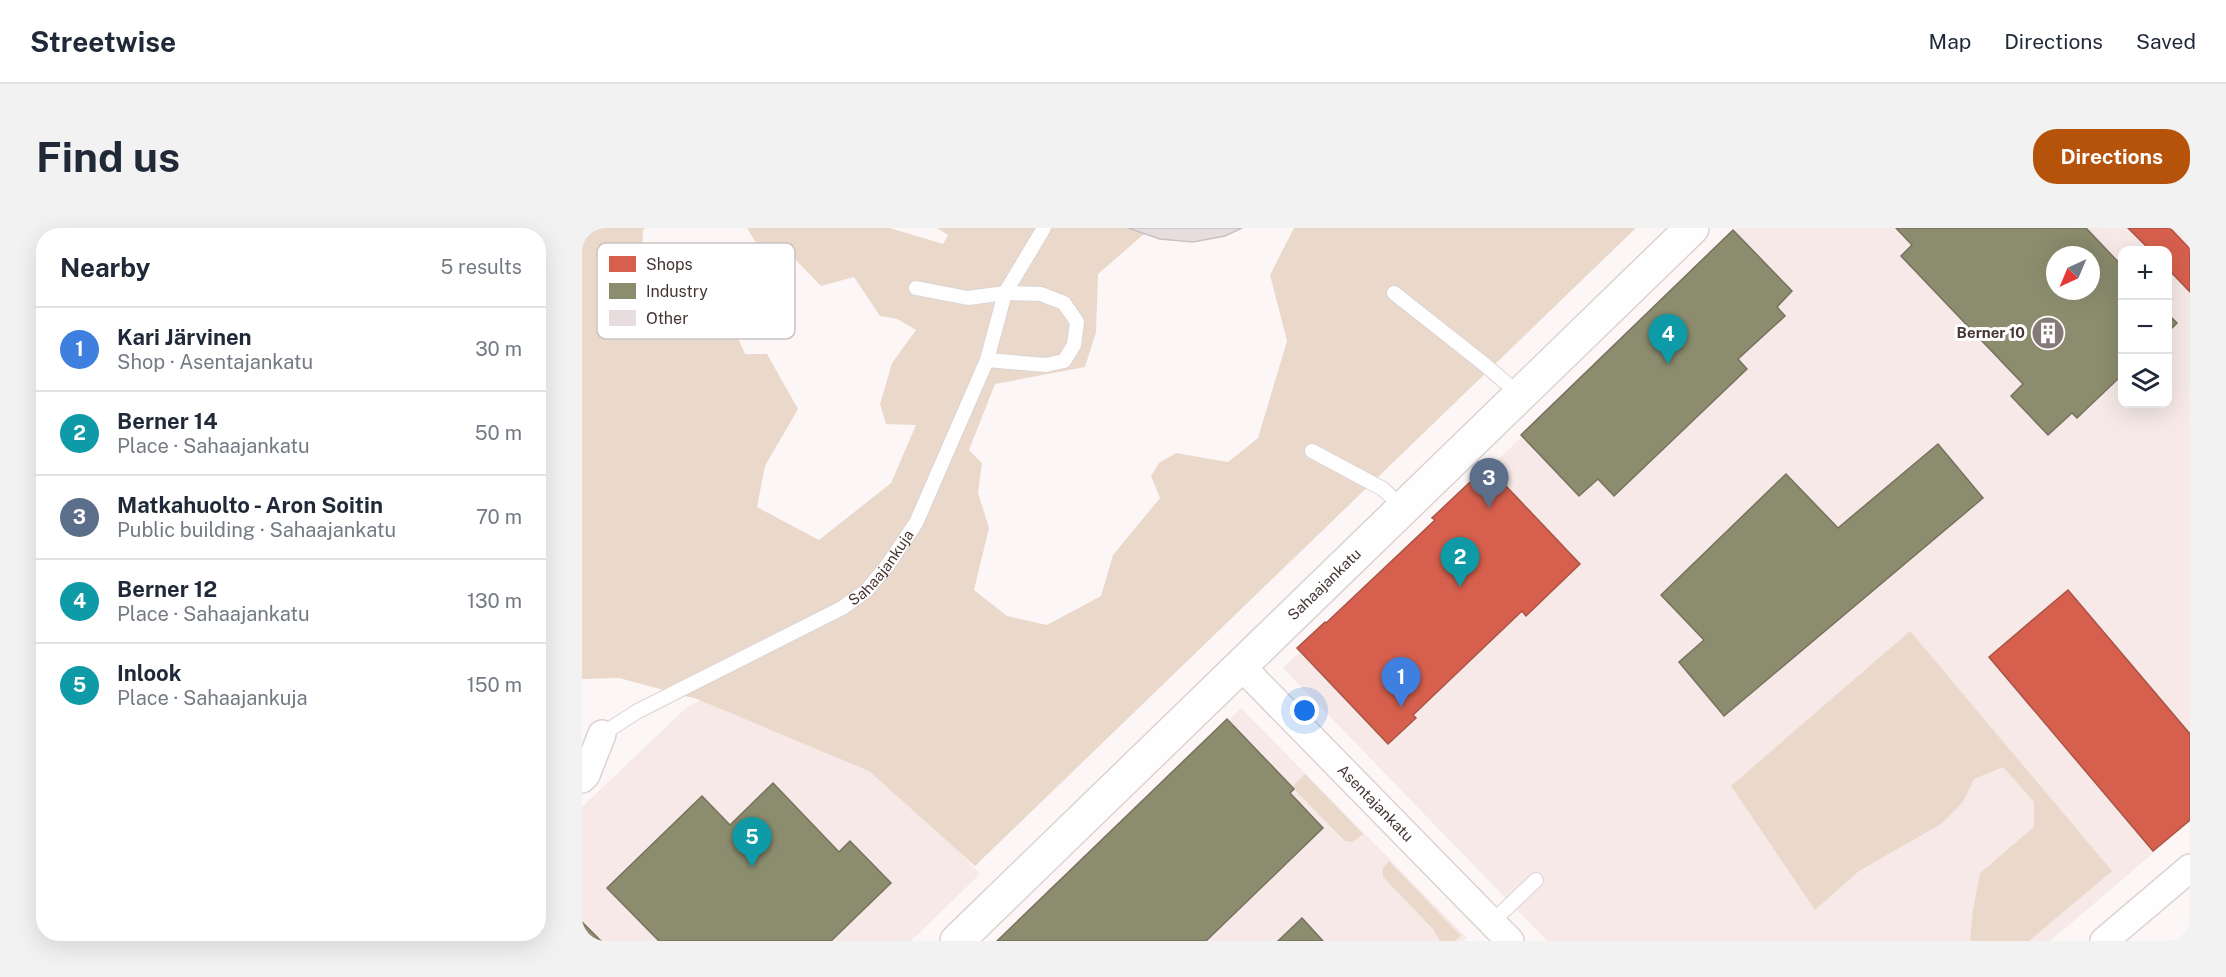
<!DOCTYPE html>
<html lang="en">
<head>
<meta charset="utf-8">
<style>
	body { margin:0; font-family:"Public Sans",sans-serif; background:#f2f2f3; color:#1f2937 }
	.controls { position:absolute; right:18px; top:18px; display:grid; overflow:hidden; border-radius:12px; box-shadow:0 6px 24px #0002 }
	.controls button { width:54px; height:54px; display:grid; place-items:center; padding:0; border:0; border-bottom:2px solid #e0e1e3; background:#fff; color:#1f2937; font:30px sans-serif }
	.compass { position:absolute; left:1464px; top:18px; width:54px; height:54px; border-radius:50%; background:#fff; box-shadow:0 6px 24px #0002; rotate:224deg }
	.you { position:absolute; left:723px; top:483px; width:21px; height:21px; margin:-15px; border:4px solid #fff; border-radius:50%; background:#1a73e8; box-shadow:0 0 0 9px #1a73e833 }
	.badge { display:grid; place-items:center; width:39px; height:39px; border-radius:50%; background:#b45309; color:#fff; font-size:20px; font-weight:700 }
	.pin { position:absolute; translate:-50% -50px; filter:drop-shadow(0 2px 3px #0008) }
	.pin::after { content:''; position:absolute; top:32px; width:21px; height:18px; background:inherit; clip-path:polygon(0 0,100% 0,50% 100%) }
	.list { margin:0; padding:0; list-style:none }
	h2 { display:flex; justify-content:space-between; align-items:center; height:78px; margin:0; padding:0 24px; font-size:26px }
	h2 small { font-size:20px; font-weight:400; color:#747a83 }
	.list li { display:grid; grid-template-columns:39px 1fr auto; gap:18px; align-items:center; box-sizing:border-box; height:84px; padding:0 24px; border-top:2px solid #e0e1e3 }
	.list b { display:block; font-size:22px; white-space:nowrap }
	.list p { margin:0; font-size:20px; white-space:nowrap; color:#747a83 }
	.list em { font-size:20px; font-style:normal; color:#747a83 }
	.icon { flex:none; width:33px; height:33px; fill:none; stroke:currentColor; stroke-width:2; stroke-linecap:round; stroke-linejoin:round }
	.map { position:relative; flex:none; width:1608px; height:713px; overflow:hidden; border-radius:24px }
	header { display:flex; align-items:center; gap:36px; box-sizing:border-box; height:84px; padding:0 30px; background:#fff; border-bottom:2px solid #e0e1e3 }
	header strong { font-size:28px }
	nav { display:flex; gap:33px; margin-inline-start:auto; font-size:21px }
	.intro { display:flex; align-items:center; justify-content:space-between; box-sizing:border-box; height:144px; padding:0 36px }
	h1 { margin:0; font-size:42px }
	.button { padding:15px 27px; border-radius:24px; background:#b45309; color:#fff; font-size:21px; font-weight:700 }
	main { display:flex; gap:36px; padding:0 36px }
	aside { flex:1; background:#fff; border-radius:24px; box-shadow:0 6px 24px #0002 }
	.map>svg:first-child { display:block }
	.built { fill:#f6e9e7; fill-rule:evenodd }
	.green { fill:#ead9cb }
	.shops { fill:#d6604d; stroke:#aa5346; stroke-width:1.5 }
	.industry { fill:#8c8c6e; stroke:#77725d; stroke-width:1.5; fill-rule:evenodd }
	.building { fill:#e7ddde; stroke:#cac2c2; stroke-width:1.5 }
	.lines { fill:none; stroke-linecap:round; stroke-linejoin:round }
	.lane-casing { stroke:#dcd3d1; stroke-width:16 }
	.street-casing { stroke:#dcd3d1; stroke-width:30 }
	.secondary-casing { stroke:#dcd3d1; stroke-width:36 }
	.lane { stroke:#fffefe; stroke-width:14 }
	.street { stroke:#fffefe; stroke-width:27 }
	.secondary { stroke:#fffefe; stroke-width:33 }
	.labels { text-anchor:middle; stroke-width:6; stroke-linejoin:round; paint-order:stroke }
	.poi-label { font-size:15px; font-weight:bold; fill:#453634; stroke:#fff; text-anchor:end }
	.street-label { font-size:15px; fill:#453634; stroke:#fff }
	.key { fill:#fff; stroke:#c7c3c2; stroke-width:1.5 }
	.key-label { font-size:16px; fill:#453634 }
</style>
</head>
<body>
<header>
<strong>Streetwise</strong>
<nav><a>Map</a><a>Directions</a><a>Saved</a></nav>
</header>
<div class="intro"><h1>Find us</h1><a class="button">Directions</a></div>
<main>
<aside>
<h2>Nearby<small>5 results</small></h2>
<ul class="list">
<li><span class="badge" style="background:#3f7fe0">1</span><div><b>Kari Järvinen</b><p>Shop · Asentajankatu</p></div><em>30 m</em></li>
<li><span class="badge" style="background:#0f9aa8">2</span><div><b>Berner 14</b><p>Place · Sahaajankatu</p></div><em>50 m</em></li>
<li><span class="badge" style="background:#5c6f8a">3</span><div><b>Matkahuolto - Aron Soitin</b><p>Public building · Sahaajankatu</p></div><em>70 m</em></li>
<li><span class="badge" style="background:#0f9aa8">4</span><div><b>Berner 12</b><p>Place · Sahaajankatu</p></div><em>130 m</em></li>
<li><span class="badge" style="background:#0f9aa8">5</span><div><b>Inlook</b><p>Place · Sahaajankuja</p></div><em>150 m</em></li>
</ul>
</aside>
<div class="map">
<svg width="1608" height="713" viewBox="0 0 1608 713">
	<rect width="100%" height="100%" fill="#fcf7f6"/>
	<g class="built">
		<path d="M1155 0H1608V594L1468 713H965L701 440ZM1540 22H1586V176H1540ZM1473 27H1509V63H1473Z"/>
		<polygon points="157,453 287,528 398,646 329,713 0,713 0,579 105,479"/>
		<polygon points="659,480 885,710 882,713 420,713"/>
	</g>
	<g class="green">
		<polygon points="0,0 63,0 61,2 59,44 77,84 97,92 138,70 163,126 185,126 216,181 183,238 175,279 237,312 309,255 334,197 304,196 298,176 310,135 334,102 315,91 298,88 272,49 239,58 204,22 178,21 165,0 308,0 361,16 366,7 355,0 569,0 516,46 514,104 503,139 413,156 387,222 400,235 396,265 407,300 392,362 425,388 465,397 519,368 531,327 578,270 569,248 577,235 594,225 646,234 676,210 705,113 688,47 712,0 1054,0 393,638 287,543 115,471 37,450 0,451"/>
		<polygon points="1328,403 1530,643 1447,713 1388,713 1391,682 1398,645 1452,599 1452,574 1421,539 1392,551 1381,574 1359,596 1277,643 1233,682 1149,558"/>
		<polygon points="723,546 781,606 770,614 763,613 710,559"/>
		<polygon points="807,633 879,708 873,713 858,713 851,701 801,649 801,640"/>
	</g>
	<g class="shops">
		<polygon points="1546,0 1588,0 1608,21 1608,64 1586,41 1586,22 1568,22"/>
		<polygon points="905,238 998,336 944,388 940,383 831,487 834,490 806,516 715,420 743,394 744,395 853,292 850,290"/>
		<polygon points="1486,362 1608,506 1608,592 1571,623 1407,429"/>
	</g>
	<g class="industry">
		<path d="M1314 0H1504L1540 38V147L1495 190 1490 185 1466 207 1429 168 1441 156 1319 28 1330 17ZM1473 27H1509V63H1473Z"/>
		<polygon points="1151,2 1210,63 1195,79 1203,88 1156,131 1165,141 1032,268 1016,251 997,268 939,207"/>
		<polygon points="1586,86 1595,95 1586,104"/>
		<polygon points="1356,216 1401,270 1142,488 1097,434 1122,412 1079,367 1204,246 1256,300"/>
		<polygon points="645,491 712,561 708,565 741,600 624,713 415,713"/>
		<polygon points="191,555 257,624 268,613 309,655 249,713 77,713 25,660 120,568 148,597"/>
		<polygon points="720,690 741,713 696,713"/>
		<polygon points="0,694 19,713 0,713"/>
	</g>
	<polygon class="building" points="546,0 660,0 643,8 611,14 578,11"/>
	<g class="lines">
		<g class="lane-casing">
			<g id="lane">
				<polyline points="334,60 386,70 423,65 459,66 482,75 495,94 492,117 482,133 464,137 405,132"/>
				<polyline points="812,65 902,136 938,167"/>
				<polyline points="730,223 801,261 821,280"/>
				<path id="s1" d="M20 506 56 483 260 380 284 363 305 338 334 295 405 132 423 65 462 0"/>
				<polyline points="910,694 954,652"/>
			</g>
		</g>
		<g class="street-casing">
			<g id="street">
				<path id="s2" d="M659 438 928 713"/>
				<polyline points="0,551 4,547 20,506"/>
				<polyline points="1522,713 1608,640"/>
			</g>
		</g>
		<g class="secondary-casing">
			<g id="secondary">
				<path id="s3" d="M375 713 1110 0"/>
			</g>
		</g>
		<use href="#lane" class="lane"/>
		<use href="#street" class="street"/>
		<use href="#secondary" class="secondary"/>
	</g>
	<defs>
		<g id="building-disc" transform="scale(1.725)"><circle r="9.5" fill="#857a78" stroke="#fff"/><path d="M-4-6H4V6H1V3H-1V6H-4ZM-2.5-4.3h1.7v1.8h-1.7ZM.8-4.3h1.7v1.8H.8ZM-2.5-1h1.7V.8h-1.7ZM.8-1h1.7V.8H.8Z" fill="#fff"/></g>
	</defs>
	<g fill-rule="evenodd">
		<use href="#building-disc" x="1466" y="105"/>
	</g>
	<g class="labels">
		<g class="poi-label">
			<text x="1443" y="110">Berner 10</text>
		</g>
		<g class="street-label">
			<text dy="5" stroke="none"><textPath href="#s1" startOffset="328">Sahaajankuja</textPath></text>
			<text dy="5" stroke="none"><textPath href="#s3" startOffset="512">Sahaajankatu</textPath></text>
			<text dy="5" stroke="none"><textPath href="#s2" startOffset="192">Asentajankatu</textPath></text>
		</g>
	</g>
	<rect x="15" y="15" width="198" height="96" rx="9" class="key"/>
	<rect x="27" y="28" width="27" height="16" fill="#d6604d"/>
	<rect x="27" y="55" width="27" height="16" fill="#8c8c6e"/>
	<rect x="27" y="82" width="27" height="16" fill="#e7ddde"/>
	<g class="key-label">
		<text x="64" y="42">Shops</text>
		<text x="64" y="69">Industry</text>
		<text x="64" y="96">Other</text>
	</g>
</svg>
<div class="controls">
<button>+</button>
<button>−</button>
<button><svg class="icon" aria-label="layers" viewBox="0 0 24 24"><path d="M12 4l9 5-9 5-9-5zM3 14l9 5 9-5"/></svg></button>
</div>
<svg class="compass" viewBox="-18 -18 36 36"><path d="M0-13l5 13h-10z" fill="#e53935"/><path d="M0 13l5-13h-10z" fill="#747a83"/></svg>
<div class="you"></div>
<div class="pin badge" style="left:819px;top:479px;background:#3f7fe0">1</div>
<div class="pin badge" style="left:878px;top:359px;background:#0f9aa8">2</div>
<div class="pin badge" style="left:907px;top:280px;background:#5c6f8a">3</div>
<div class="pin badge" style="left:1086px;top:136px;background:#0f9aa8">4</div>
<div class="pin badge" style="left:170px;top:639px;background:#0f9aa8">5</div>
</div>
</main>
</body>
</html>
